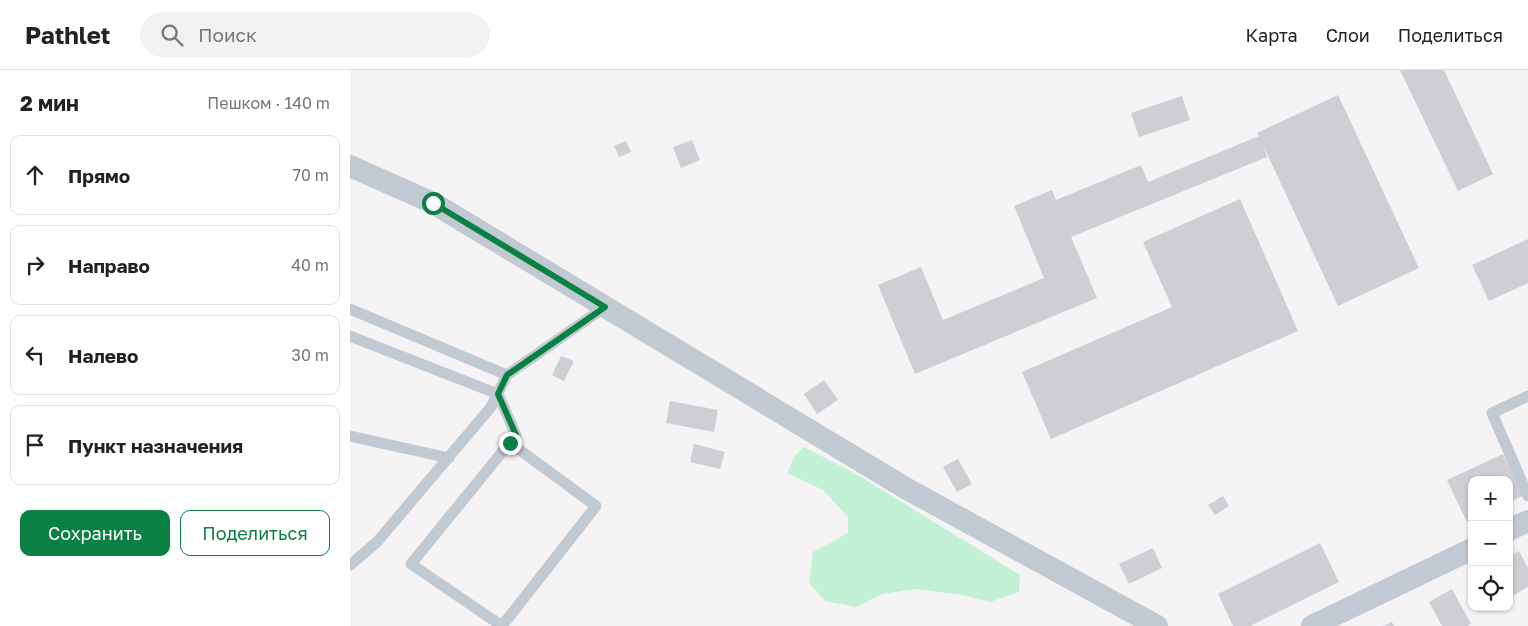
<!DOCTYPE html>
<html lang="ru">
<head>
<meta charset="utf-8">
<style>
	body { margin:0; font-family:"Golos Text",sans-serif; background:#f2f2f2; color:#222 }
	.controls { position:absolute; right:15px; bottom:15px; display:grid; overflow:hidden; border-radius:10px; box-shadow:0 1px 4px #0004 }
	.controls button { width:45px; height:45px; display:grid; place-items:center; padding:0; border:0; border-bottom:1px solid #e0e0e0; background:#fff; color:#222; font:25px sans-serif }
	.stop { position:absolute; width:15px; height:15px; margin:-11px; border:4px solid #0b8043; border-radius:50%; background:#fff }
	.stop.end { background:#0b8043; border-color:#fff; box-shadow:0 1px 5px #0008 }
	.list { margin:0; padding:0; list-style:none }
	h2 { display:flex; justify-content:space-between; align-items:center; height:65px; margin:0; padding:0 20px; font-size:21px }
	h2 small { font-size:16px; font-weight:400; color:#767676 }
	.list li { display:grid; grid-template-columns:32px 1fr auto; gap:15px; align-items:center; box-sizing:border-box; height:80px; margin:0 10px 10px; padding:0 10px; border:1px solid #e0e0e0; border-radius:10px }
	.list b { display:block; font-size:19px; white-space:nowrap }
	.list em { font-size:16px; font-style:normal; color:#767676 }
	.actions { display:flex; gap:10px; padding:15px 20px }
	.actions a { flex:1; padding:11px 0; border:1px solid #0b8043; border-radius:10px; text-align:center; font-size:18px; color:#0b8043 }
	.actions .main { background:#0b8043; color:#fff }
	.icon { flex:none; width:28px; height:28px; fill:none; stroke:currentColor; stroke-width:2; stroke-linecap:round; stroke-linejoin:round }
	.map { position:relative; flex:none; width:1178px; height:556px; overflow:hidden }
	header { display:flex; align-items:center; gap:30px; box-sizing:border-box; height:70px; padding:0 25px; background:#fff; border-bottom:1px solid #e0e0e0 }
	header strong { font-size:24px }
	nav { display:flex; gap:28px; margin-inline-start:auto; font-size:18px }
	.search { width:350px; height:45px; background:#f2f2f2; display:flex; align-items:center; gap:12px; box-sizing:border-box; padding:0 18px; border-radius:28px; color:#767676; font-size:19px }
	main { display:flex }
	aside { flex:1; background:#fff }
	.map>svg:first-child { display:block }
	.green { fill:#c3f1d5 }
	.building { fill:#cdcfd5 }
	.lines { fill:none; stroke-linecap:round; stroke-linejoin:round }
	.lane { stroke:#c1cad2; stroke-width:11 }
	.street { stroke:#c1cad2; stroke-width:22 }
	.route { stroke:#0b8043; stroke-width:6 }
</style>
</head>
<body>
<header>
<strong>Pathlet</strong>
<div class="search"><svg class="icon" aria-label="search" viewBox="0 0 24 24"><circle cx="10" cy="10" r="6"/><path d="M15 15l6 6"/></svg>Поиск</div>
<nav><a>Карта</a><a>Слои</a><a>Поделиться</a></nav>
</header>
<main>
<aside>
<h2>2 мин<small>Пешком · 140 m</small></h2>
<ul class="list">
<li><svg class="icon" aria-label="ahead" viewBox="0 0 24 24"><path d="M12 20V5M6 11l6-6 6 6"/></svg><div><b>Прямо</b></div><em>70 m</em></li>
<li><svg class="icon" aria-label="right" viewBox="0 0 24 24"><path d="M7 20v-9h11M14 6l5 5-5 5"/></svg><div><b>Направо</b></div><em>40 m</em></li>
<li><svg class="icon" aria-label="left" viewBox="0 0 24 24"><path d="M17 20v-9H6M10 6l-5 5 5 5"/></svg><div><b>Налево</b></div><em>30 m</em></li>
<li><svg class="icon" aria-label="arrive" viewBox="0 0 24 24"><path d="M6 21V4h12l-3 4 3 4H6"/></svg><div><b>Пункт назначения</b></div></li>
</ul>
<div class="actions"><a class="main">Сохранить</a><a>Поделиться</a></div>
</aside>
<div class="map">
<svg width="1178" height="556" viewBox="0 0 1178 556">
	<rect width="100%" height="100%" fill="#f5f3f3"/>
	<polygon class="green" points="454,377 506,404 670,505 669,522 640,532 612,525 565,519 532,524 507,537 475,531 459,513 463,482 498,463 498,447 473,420 437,403 444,387"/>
	<g class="building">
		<polygon points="1050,0 1094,0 1143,104 1108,121"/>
		<polygon points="988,25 1069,198 988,236 913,75 917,87 721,167 747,228 565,304 528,215 571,197 593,250 694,208 664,136 702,120 706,130 791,95 798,112 909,66 907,63"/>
		<polygon points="832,26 840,50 789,67 781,43"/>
		<polygon points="342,70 350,90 331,98 323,77"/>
		<polygon points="276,71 281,82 269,87 264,76"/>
		<polygon points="890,129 948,261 701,369 672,302 822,237 793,172"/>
		<polygon points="1178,169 1178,213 1139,231 1122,195"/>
		<polygon points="211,286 224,291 214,311 202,305"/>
		<polygon points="474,310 488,330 467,344 454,324"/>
		<polygon points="320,331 368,340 364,362 316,353"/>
		<polygon points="344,374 375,382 370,399 340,392"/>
		<polygon points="1153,384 1173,426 1159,432 1159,410 1122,410 1122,450 1117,452 1097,410"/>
		<polygon points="608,389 622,414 607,422 593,397"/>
		<polygon points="873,426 879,436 865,445 858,435"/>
		<polygon points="970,473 989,512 900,556 883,556 868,524"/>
		<polygon points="803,478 812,498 779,514 769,494"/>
		<polygon points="1169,481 1178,498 1178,517 1159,528 1159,486"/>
		<polygon points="1102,519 1121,554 1117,556 1092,556 1079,532"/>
		<polygon points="1042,552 1044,556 1033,556"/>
	</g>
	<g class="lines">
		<g class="lane">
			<polyline points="0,239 157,305"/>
			<polyline points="0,266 148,324 166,365 61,494 152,556 246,436 160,373"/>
			<polyline points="1178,326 1142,343 1178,426"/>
			<polyline points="0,366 99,388"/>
			<polyline points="0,495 27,472 141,337 157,305 255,237"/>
		</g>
		<g class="street">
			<polyline points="0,96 83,133 557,419 807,556"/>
			<polyline points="1159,460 1178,451"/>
			<polyline points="962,556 1122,479"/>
		</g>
	</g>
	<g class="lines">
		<polyline class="route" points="83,133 255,237 157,305 148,324 166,365 160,373"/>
	</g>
</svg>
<div class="controls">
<button>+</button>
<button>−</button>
<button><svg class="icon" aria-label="locate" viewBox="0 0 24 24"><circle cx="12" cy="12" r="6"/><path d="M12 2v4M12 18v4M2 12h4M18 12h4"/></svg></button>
</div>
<div class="stop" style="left:83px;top:133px"></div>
<div class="stop end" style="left:160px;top:373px"></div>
</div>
</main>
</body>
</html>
